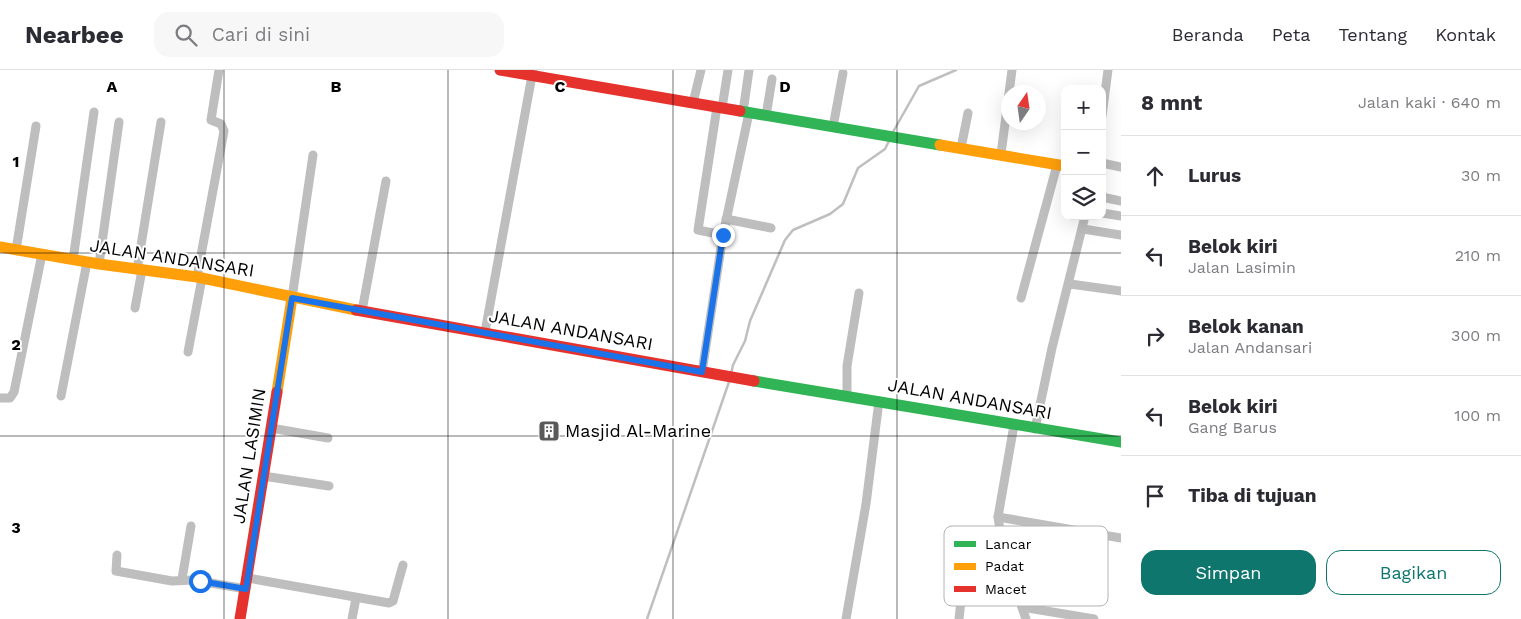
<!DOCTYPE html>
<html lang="id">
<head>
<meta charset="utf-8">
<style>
	body { margin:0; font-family:"Work Sans",sans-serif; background:#f7f7f7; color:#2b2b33 }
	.controls { position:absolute; right:15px; top:15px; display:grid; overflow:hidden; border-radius:10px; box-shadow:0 5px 20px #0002 }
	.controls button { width:45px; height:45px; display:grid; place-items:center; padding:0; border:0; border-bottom:1px solid #e1e1e2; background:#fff; color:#2b2b33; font:25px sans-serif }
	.compass { position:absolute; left:1001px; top:15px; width:45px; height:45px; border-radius:50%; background:#fff; box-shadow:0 5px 20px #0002; rotate:13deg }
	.stop { position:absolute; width:15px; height:15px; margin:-11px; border:4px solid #1a73e8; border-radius:50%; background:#fff }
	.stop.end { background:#1a73e8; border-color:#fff; box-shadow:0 1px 5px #0008 }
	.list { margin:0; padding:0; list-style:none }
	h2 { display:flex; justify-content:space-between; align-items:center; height:65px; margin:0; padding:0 20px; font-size:21px }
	h2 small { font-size:16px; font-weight:400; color:#7c7c81 }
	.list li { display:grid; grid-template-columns:32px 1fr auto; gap:15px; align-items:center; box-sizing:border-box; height:80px; padding:0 20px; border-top:1px solid #e1e1e2 }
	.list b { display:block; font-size:19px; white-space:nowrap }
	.list p { margin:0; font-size:16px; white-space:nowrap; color:#7c7c81 }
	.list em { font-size:16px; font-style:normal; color:#7c7c81 }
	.actions { display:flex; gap:10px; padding:15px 20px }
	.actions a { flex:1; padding:11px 0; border:1px solid #0f766e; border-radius:15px; text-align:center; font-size:18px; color:#0f766e }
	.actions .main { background:#0f766e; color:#fff }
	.icon { flex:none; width:28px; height:28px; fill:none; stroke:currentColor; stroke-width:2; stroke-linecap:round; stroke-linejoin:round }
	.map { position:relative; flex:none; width:1121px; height:549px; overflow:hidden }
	header { display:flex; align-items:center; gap:30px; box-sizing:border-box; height:70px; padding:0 25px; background:#fff; border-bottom:1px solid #e1e1e2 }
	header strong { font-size:24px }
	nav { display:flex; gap:28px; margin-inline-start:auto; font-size:18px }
	.search { width:350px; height:45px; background:#f7f7f7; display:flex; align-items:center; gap:12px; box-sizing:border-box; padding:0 18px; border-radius:15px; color:#7c7c81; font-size:19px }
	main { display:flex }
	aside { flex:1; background:#fff }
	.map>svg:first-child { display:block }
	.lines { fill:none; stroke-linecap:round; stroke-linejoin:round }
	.stream { stroke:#bfbfbf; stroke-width:2.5 }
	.street { stroke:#bebebe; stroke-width:9 }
	.fast { stroke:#30b455; stroke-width:11 }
	.slow { stroke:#ff9f0a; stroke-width:11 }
	.jam { stroke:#e5322d; stroke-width:11 }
	.route { stroke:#1a73e8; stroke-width:6 }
	.grid { fill:none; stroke:#000; stroke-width:1; stroke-opacity:0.55 }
	.labels { text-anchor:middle; stroke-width:4; stroke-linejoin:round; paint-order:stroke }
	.street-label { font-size:18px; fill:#000; stroke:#fff }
	.poi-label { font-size:18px; fill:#000; stroke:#fff; text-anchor:start }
	.key { fill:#fff; stroke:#b2b2b2; stroke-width:1 }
	.key-label { font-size:14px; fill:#000 }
	.grid-label { font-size:16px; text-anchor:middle; font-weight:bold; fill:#000; stroke:#fff; stroke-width:4; stroke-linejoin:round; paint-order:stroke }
</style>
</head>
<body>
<header>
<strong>Nearbee</strong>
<div class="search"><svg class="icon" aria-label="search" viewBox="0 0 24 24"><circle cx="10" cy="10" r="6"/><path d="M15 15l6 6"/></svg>Cari di sini</div>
<nav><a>Beranda</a><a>Peta</a><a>Tentang</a><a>Kontak</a></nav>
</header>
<main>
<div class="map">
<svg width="1121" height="549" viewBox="0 0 1121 549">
	<rect width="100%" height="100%" fill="#fff"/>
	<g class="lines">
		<g class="stream">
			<polyline points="893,62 919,16 956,0"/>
			<polyline points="731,304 733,295 745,271 750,251 785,170 793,160 830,144 843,134 858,98 885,79 890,69"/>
			<polyline points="647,549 730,309"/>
		</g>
		<g class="street">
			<polyline points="693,33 701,0"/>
			<polyline points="717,37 698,160 723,165"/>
			<polyline points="722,38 728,0"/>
			<polyline points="743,42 749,0"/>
			<polyline points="766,46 772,9"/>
			<polyline points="1102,46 1108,0"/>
			<polyline points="833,57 843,3"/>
			<polyline points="961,78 968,43"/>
			<polyline points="1001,84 1012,0"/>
			<polyline points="1102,93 1121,97"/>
			<polyline points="1102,127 1121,131"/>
			<polyline points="1102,143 1121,146"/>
			<polyline points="726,149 771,158"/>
			<polyline points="1083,159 1121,165"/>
			<polyline points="16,180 36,56"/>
			<polyline points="73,190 94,42"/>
			<polyline points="99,194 119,52"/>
			<polyline points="137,200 161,52"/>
			<polyline points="197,207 224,61 221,54 211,50 219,0"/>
			<polyline points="1070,214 1121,221"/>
			<polyline points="292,228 313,85"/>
			<polyline points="1021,228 1057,95"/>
			<polyline points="135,238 142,200"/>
			<polyline points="362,241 386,111"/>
			<polyline points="485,262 533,0"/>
			<polyline points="188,282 202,208"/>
			<polyline points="702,302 723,165 749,43"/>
			<polyline points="61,326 87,192"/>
			<polyline points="847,326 847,296 859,223"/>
			<polyline points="0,328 10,328 14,322 42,184"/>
			<polyline points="1014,355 998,447 1004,486 1026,549"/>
			<polyline points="271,358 328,368"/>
			<polyline points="1035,359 1052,278 1085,146"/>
			<polyline points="263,406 329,416"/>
			<polyline points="998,447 1121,468"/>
			<polyline points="117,485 116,501 172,511 193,510 246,519"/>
			<polyline points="248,508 389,533 393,531 403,495"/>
			<polyline points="182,509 191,456"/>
			<polyline points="1022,537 1094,549"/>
			<polyline points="352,549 356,528"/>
			<polyline points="846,549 866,434 879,331"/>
			<polyline points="959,549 961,531"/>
		</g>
		<g class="fast">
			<polyline points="740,41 940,75"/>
			<polyline points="754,311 1121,372"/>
		</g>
		<g class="slow">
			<polyline points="940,75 1065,96"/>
			<polyline points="0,177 99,194 197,207 356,240"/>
			<polyline points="277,322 292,228"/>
		</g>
		<g class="jam">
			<polyline points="500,0 740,41"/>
			<polyline points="356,240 754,311"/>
			<polyline points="240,549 277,322"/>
		</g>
	</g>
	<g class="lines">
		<polyline class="route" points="200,511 246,519 292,228 702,302 723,165"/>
	</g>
	<path class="grid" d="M224 0V549M448 0V549M673 0V549M897 0V549M0 183H1121M0 366H1121"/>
	<defs>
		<g id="building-square" transform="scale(1.125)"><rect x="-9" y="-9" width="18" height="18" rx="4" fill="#595959" stroke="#fff"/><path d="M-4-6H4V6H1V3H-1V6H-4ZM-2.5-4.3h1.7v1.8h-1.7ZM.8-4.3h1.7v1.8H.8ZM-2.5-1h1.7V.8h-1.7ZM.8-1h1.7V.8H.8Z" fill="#fff"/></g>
	</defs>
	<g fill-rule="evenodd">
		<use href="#building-square" x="549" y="361"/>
	</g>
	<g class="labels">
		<g class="street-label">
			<text transform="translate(172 188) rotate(9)" y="6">JALAN ANDANSARI</text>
			<text transform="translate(571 260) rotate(10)" y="6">JALAN ANDANSARI</text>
			<text transform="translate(970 329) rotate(10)" y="6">JALAN ANDANSARI</text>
			<text transform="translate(249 386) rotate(-81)" y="6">JALAN LASIMIN</text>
		</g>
		<g class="poi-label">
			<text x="565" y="367">Masjid Al-Marine</text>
		</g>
	</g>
	<rect x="944" y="456" width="164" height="80" rx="8" class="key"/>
	<rect x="954" y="471" width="22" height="6" fill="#30b455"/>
	<rect x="954" y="493" width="22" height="7" fill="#ff9f0a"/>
	<rect x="954" y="516" width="22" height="6" fill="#e5322d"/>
	<g class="key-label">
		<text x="985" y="479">Lancar</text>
		<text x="985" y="501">Padat</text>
		<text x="985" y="524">Macet</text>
	</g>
	<g class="grid-label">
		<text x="112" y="22">A</text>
		<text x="336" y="22">B</text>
		<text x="560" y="22">C</text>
		<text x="785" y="22">D</text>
		<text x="16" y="97">1</text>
		<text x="16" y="280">2</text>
		<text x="16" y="463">3</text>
	</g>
</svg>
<div class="controls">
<button>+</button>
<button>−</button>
<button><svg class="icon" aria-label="layers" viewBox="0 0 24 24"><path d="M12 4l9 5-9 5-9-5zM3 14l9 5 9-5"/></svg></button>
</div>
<svg class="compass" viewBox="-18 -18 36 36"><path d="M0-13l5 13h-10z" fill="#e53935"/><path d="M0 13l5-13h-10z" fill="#7c7c81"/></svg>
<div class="stop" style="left:200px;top:511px"></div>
<div class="stop end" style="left:723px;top:165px"></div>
</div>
<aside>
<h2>8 mnt<small>Jalan kaki · 640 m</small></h2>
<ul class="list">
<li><svg class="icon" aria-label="ahead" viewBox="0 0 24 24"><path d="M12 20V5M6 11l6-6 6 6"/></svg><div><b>Lurus</b></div><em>30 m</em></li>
<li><svg class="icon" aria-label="left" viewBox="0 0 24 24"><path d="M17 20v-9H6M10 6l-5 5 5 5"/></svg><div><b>Belok kiri</b><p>Jalan Lasimin</p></div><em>210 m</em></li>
<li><svg class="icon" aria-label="right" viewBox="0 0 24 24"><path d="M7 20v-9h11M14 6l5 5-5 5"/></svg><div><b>Belok kanan</b><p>Jalan Andansari</p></div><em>300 m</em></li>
<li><svg class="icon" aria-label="left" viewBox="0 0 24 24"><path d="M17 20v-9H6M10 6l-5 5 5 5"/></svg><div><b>Belok kiri</b><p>Gang Barus</p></div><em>100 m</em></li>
<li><svg class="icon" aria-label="arrive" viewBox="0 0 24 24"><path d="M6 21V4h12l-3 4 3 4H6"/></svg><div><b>Tiba di tujuan</b></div></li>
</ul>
<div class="actions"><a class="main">Simpan</a><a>Bagikan</a></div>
</aside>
</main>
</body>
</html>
